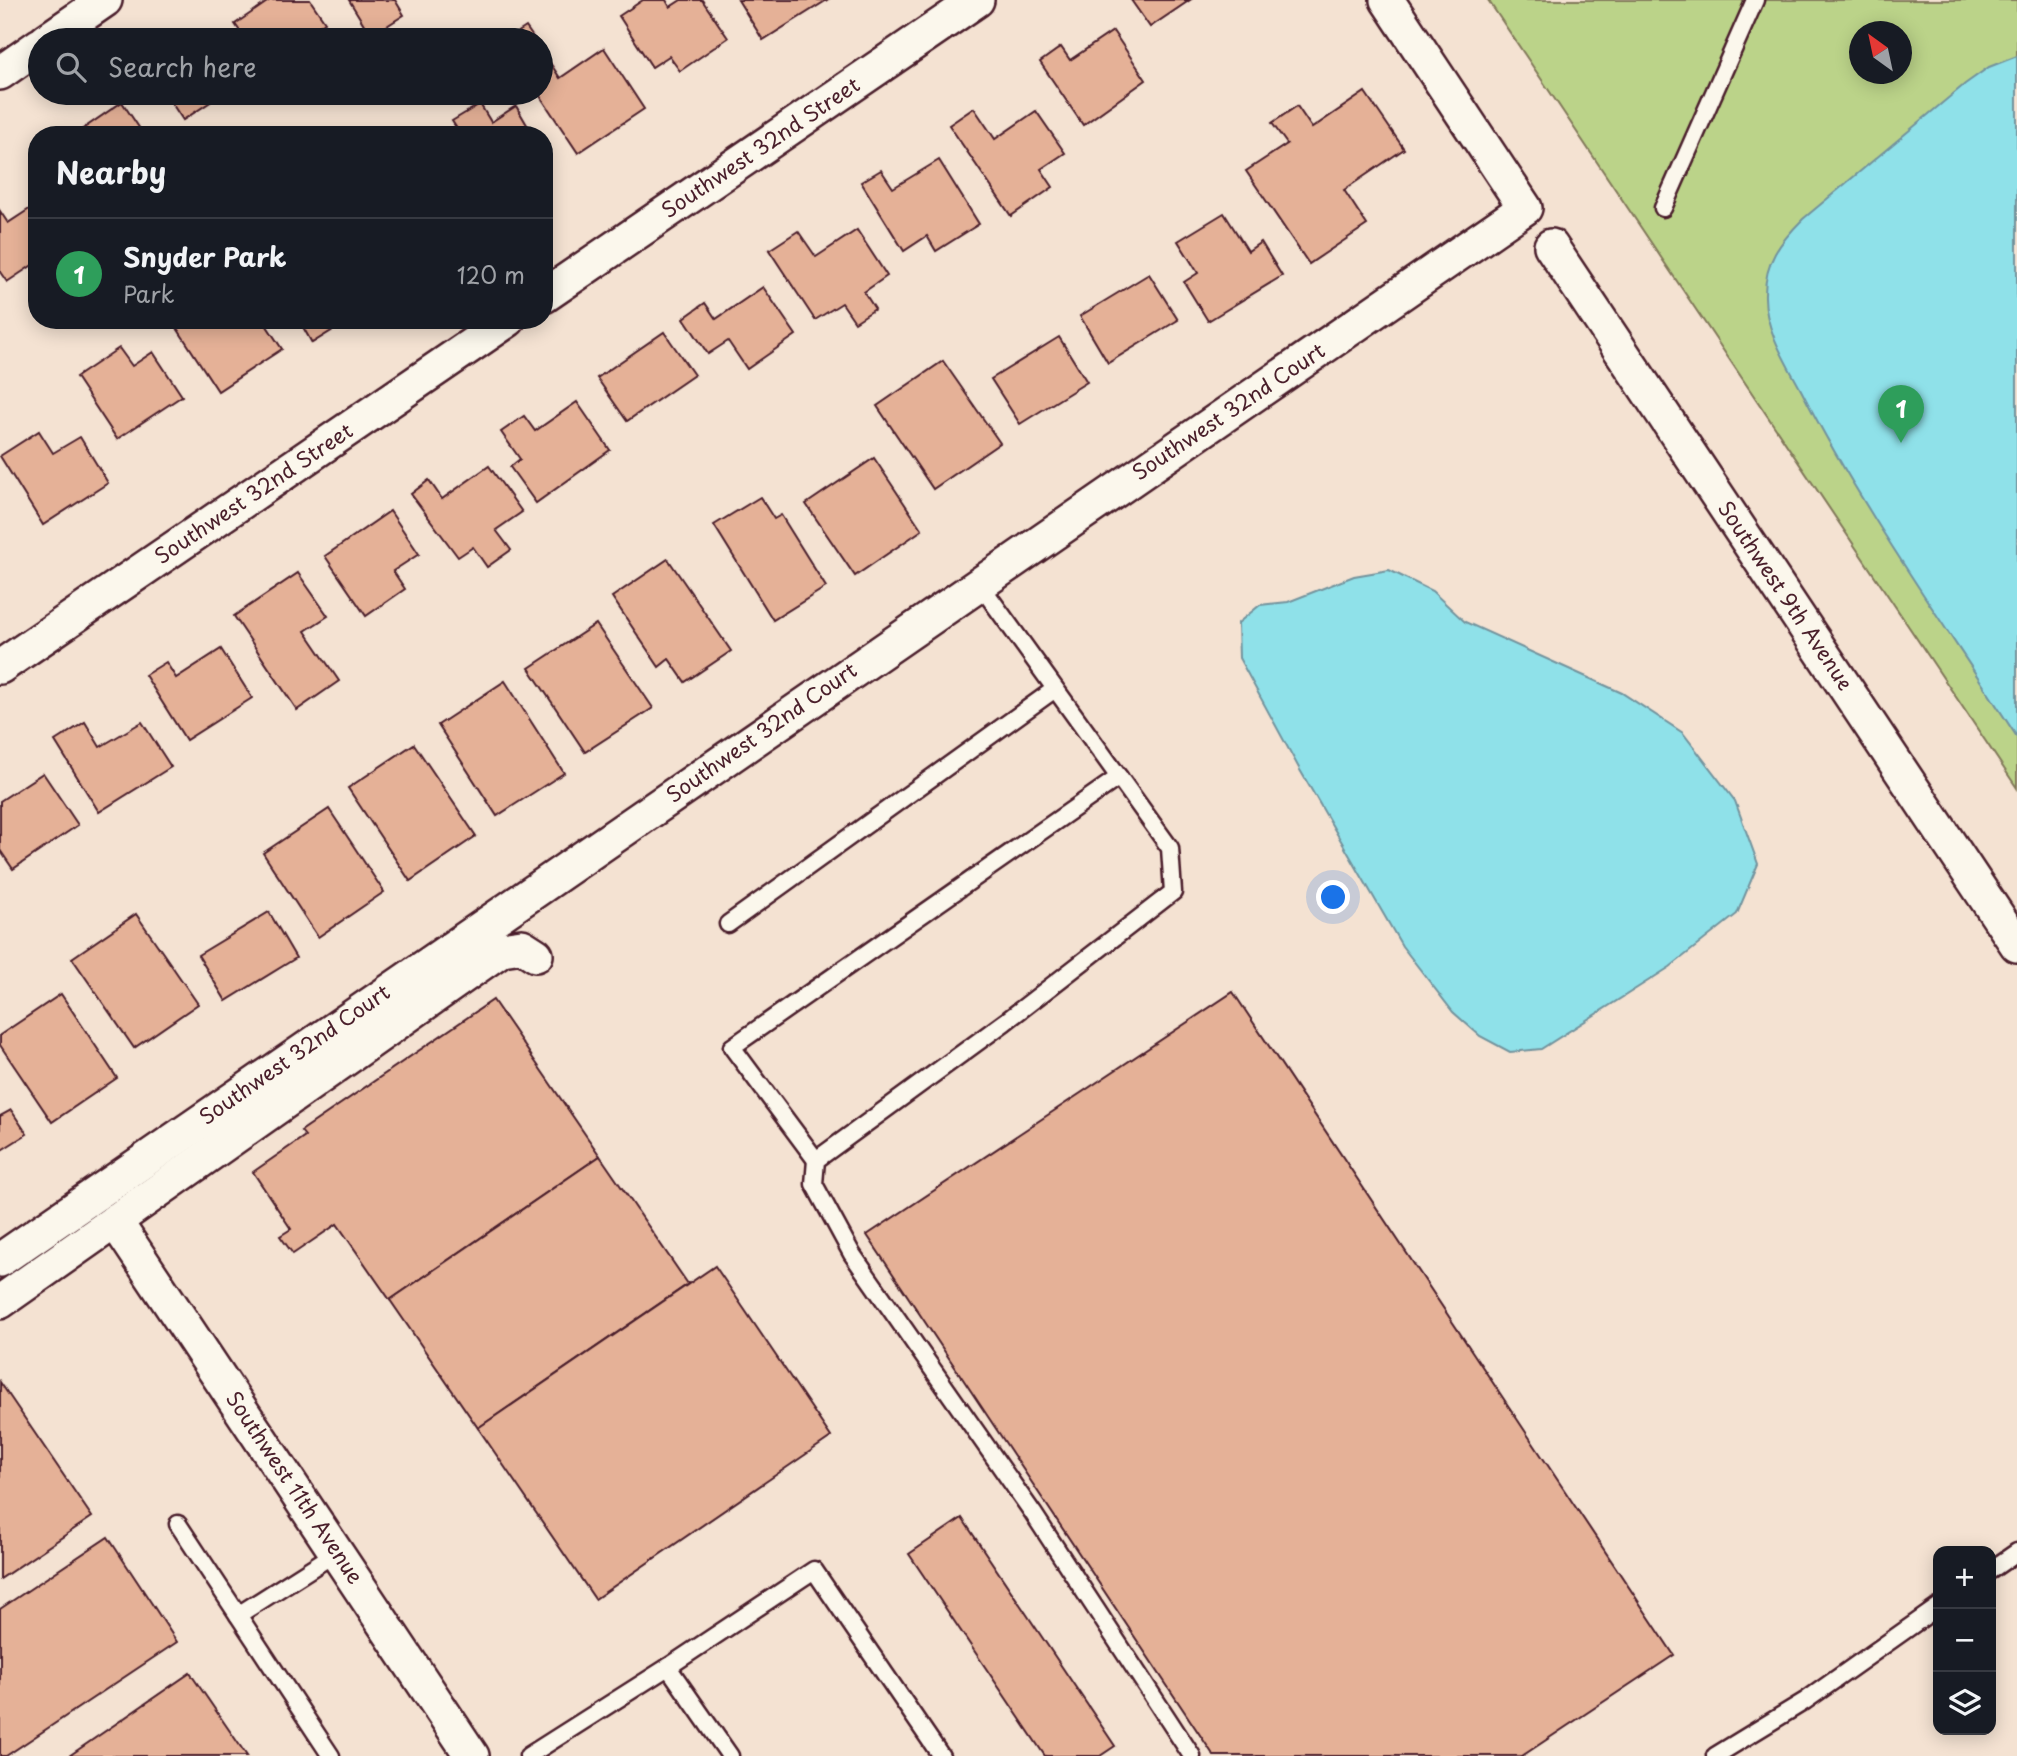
<!DOCTYPE html>
<html lang="en">
<head>
<meta charset="utf-8">
<style>
	body { margin:0; font-family:"Playpen Sans",sans-serif; background:#20242c; color:#f1f3f6 }
	.controls { position:absolute; right:21px; bottom:21px; display:grid; overflow:hidden; border-radius:14px; box-shadow:0 4px 18px #0003 }
	.controls button { width:63px; height:63px; display:grid; place-items:center; padding:0; border:0; border-bottom:2px solid #363941; background:#171b24; color:#f1f3f6; font:35px sans-serif }
	.compass { position:absolute; left:1849px; top:21px; width:63px; height:63px; border-radius:50%; background:#171b24; box-shadow:0 4px 18px #0003; rotate:327deg }
	.you { position:absolute; left:1334px; top:898px; width:24px; height:24px; margin:-18px; border:5px solid #fff; border-radius:50%; background:#1a73e8; box-shadow:0 0 0 10px #1a73e833 }
	.badge { display:grid; place-items:center; width:46px; height:46px; border-radius:50%; background:#8c9099; color:#fff; font-size:23px; font-weight:700 }
	.pin { position:absolute; translate:-50% -58px; filter:drop-shadow(0 2px 4px #0008) }
	.pin::after { content:''; position:absolute; top:37px; width:24px; height:21px; background:inherit; clip-path:polygon(0 0,100% 0,50% 100%) }
	.list { margin:0; padding:0; list-style:none }
	h2 { display:flex; justify-content:space-between; align-items:center; height:91px; margin:0; padding:0 28px; font-size:30px }
	h2 small { font-size:23px; font-weight:400; color:#9ea1a6 }
	.list li { display:grid; grid-template-columns:46px 1fr auto; gap:21px; align-items:center; box-sizing:border-box; height:112px; padding:0 28px; border-top:2px solid #363941 }
	.list b { display:block; font-size:26px; white-space:nowrap }
	.list p { margin:0; font-size:23px; white-space:nowrap; color:#9ea1a6 }
	.list em { font-size:23px; font-style:normal; color:#9ea1a6 }
	.icon { flex:none; width:38px; height:38px; fill:none; stroke:currentColor; stroke-width:2; stroke-linecap:round; stroke-linejoin:round }
	.map { position:relative; flex:none; width:2017px; height:1756px; overflow:hidden }
	.search { position:absolute; background:#171b24; box-shadow:0 4px 18px #0003; left:28px; top:28px; width:525px; height:77px; display:flex; align-items:center; gap:18px; box-sizing:border-box; padding:0 24px; border-radius:38px; color:#9ea1a6; font-size:26px }
	.panel { position:absolute; background:#171b24; box-shadow:0 4px 18px #0003; left:28px; top:126px; width:525px; height:203px; border-radius:28px }
	.map>svg:first-child { display:block }
	.green { fill:#bbd389; stroke:#82795a; stroke-width:2; fill-rule:evenodd }
	.water { fill:#8fe1e9; stroke:#73939d; stroke-width:2 }
	.building { fill:#e5b197; stroke:#4a1f2b; stroke-width:2 }
	.lines { fill:none; stroke-linecap:round; stroke-linejoin:round }
	.service-casing { stroke:#4a1f2b; stroke-width:21 }
	.minor-casing { stroke:#4a1f2b; stroke-width:38 }
	.service { stroke:#fbf7ec; stroke-width:16 }
	.minor { stroke:#fbf7ec; stroke-width:33 }
	.labels { text-anchor:middle; stroke-width:5; stroke-linejoin:round; paint-order:stroke }
	.street-label { font-size:21px; fill:#4a1f2b; stroke:#fbf7ec }
</style>
</head>
<body>
<div class="map">
<svg width="2017" height="1756" viewBox="0 0 2017 1756">
	<rect width="100%" height="100%" fill="#f4e2d2"/>
	<filter id="ink" filterUnits="userSpaceOnUse"><feTurbulence type="fractalNoise" baseFrequency=".0143" numOctaves="2"/><feDisplacementMap in="SourceGraphic" scale="14" xChannelSelector="R" yChannelSelector="G"/><feConvolveMatrix kernelMatrix="1 2 1 2 8 2 1 2 1" color-interpolation-filters="sRGB"/></filter>
	<g filter="url(#ink)">
		<path class="green" d="M1488 0H2017V788L1554 98ZM1860 32H1902V74H1860Z"/>
		<g class="water">
			<path d="M2017 56V737C1943 622 1863 511 1801 390 1786 362 1765 329 1765 297 1764 262 1780 242 1803 219L1965 84 1989 67Z"/>
			<polygon points="1389,570 1432,591 1465,622 1622,693 1683,733 1735,801 1758,864 1737,914 1670,967 1541,1049 1510,1052 1480,1036 1453,1012 1402,946 1300,770 1239,658 1238,623 1260,605 1288,602 1354,576"/>
		</g>
		<g class="building">
			<polygon points="270,0 310,0 325,22 298,40 246,40 235,24"/>
			<polygon points="349,0 395,0 404,15 371,36"/>
			<polygon points="643,0 666,0 670,7 681,0 702,0 728,38 680,71 669,56 652,67 619,16"/>
			<polygon points="738,0 827,0 763,40"/>
			<polygon points="1131,0 1190,0 1150,27"/>
			<polygon points="526,27 535,40 506,40"/>
			<polygon points="1113,31 1146,80 1083,125 1040,62 1061,47 1070,60"/>
			<polygon points="604,48 644,109 578,153 538,93 541,93 541,49 560,78"/>
			<polygon points="1365,92 1404,149 1344,190 1367,225 1309,264 1246,171 1287,144 1272,123 1297,106 1312,128"/>
			<polygon points="165,93 224,93 183,120"/>
			<polygon points="122,102 144,135 74,135"/>
			<polygon points="480,104 491,122 516,106 533,135 461,135 452,121"/>
			<polygon points="974,108 995,139 1036,111 1065,153 1041,169 1053,187 1011,216 949,125"/>
			<polygon points="939,160 979,224 936,251 927,236 904,251 861,182 881,170 893,188"/>
			<polygon points="37,204 37,262 7,282 0,272 0,211 8,223"/>
			<polygon points="1224,213 1248,251 1261,242 1282,276 1208,321 1184,282 1198,273 1178,241"/>
			<polygon points="857,230 887,276 864,292 875,309 855,322 842,303 815,320 769,250 798,231 816,257"/>
			<polygon points="1149,274 1178,320 1108,363 1080,316"/>
			<polygon points="763,287 796,335 747,369 728,341 708,354 684,318 705,303 716,319"/>
			<polygon points="182,320 263,320 282,349 218,391 175,325"/>
			<polygon points="299,320 349,320 312,343"/>
			<polygon points="664,332 694,375 627,421 597,378"/>
			<polygon points="1059,337 1087,382 1020,424 991,379"/>
			<polygon points="119,348 132,366 153,352 182,396 117,439 76,377"/>
			<polygon points="943,361 1000,443 933,489 877,406"/>
			<polygon points="577,402 610,450 536,503 510,467 520,459 501,432 524,416 535,431"/>
			<polygon points="39,431 53,453 80,437 108,483 43,525 0,456"/>
			<polygon points="874,458 922,530 855,576 806,504"/>
			<polygon points="489,466 522,512 496,530 511,550 487,567 473,547 458,557 411,494 429,480 442,499"/>
			<polygon points="760,497 774,519 781,515 826,587 773,620 714,525"/>
			<polygon points="390,511 419,554 393,571 405,589 366,616 325,556"/>
			<polygon points="668,559 731,651 685,682 669,659 659,667 612,597"/>
			<polygon points="298,573 328,616 305,631 339,681 297,710 234,616"/>
			<polygon points="596,624 653,708 585,752 529,668"/>
			<polygon points="221,649 252,698 186,740 145,675 166,662 176,678"/>
			<polygon points="505,681 564,773 497,816 438,725"/>
			<polygon points="85,722 100,747 142,722 171,767 99,812 55,741"/>
			<polygon points="414,744 476,836 410,881 348,788"/>
			<polygon points="43,773 78,825 13,869 0,850 0,801"/>
			<polygon points="329,809 384,892 318,937 263,853"/>
			<polygon points="269,912 296,958 226,1001 198,955"/>
			<polygon points="136,914 198,1004 134,1048 72,958"/>
			<polygon points="1233,992 1674,1655 1522,1756 1214,1756 867,1235"/>
			<polygon points="61,994 117,1078 52,1122 0,1045 0,1035"/>
			<polygon points="493,1000 600,1156 390,1300 337,1224 293,1254 280,1236 291,1229 253,1172 305,1136 301,1131"/>
			<polygon points="11,1110 27,1134 0,1151 0,1116"/>
			<polygon points="600,1156 688,1284 478,1428 390,1300"/>
			<polygon points="715,1266 831,1437 595,1599 478,1428"/>
			<polygon points="0,1382 92,1517 0,1579"/>
			<polygon points="962,1518 1115,1746 1100,1756 1045,1756 909,1554"/>
			<polygon points="108,1537 177,1642 6,1756 0,1756 0,1609"/>
			<polygon points="190,1673 247,1756 69,1756"/>
		</g>
		<g class="lines">
			<g class="service-casing">
				<g id="service">
					<polyline points="1663,208 1755,0"/>
					<polyline points="979,583 1170,848 1173,892 1005,1022 816,1160 814,1184 852,1254 1033,1513 1192,1756"/>
					<polyline points="728,924 1055,689"/>
					<polyline points="816,1160 732,1047 1119,777"/>
					<polyline points="178,1524 331,1756"/>
					<polyline points="1991,1570 2017,1552"/>
					<polyline points="238,1615 337,1552"/>
					<polyline points="668,1667 730,1756"/>
					<polyline points="528,1756 668,1667 814,1570 941,1756"/>
					<polyline points="1715,1756 1805,1701 1938,1607"/>
				</g>
			</g>
			<g class="minor-casing">
				<g id="minor">
					<polyline points="47,40 105,0"/>
					<polyline points="0,73 40,45"/>
					<polyline points="1551,246 2017,945"/>
					<polyline points="544,296 977,0"/>
					<polyline points="0,667 508,320"/>
					<polyline points="115,1221 472,1756"/>
					<polyline points="0,1260 1525,208 1387,0"/>
					<polyline points="0,1302 502,949 522,946 536,955"/>
				</g>
			</g>
			<use href="#service" class="service"/>
			<use href="#minor" class="minor"/>
		</g>
	</g>
	<g class="labels">
		<g class="street-label">
			<text transform="translate(761 148) rotate(-34)" y="7">Southwest 32nd Street</text>
			<text transform="translate(1229 412) rotate(-34)" y="7">Southwest 32nd Court</text>
			<text transform="translate(254 494) rotate(-34)" y="7">Southwest 32nd Street</text>
			<text transform="translate(1785 596) rotate(56)" y="7">Southwest 9th Avenue</text>
			<text transform="translate(762 733) rotate(-35)" y="7">Southwest 32nd Court</text>
			<text transform="translate(295 1055) rotate(-35)" y="7">Southwest 32nd Court</text>
			<text transform="translate(294 1488) rotate(56)" y="7">Southwest 11th Avenue</text>
		</g>
	</g>
</svg>
<div class="controls">
<button>+</button>
<button>−</button>
<button><svg class="icon" aria-label="layers" viewBox="0 0 24 24"><path d="M12 4l9 5-9 5-9-5zM3 14l9 5 9-5"/></svg></button>
</div>
<svg class="compass" viewBox="-18 -18 36 36"><path d="M0-13l5 13h-10z" fill="#e53935"/><path d="M0 13l5-13h-10z" fill="#9ea1a6"/></svg>
<div class="you"></div>
<div class="pin badge" style="left:1901px;top:443px;background:#2e9e5b">1</div>
<div class="search"><svg class="icon" aria-label="search" viewBox="0 0 24 24"><circle cx="10" cy="10" r="6"/><path d="M15 15l6 6"/></svg>Search here</div>
<section class="panel">
<h2>Nearby<small></small></h2>
<ul class="list">
<li><span class="badge" style="background:#2e9e5b">1</span><div><b>Snyder Park</b><p>Park</p></div><em>120 m</em></li>
</ul>
</section>
</div>
</body>
</html>
